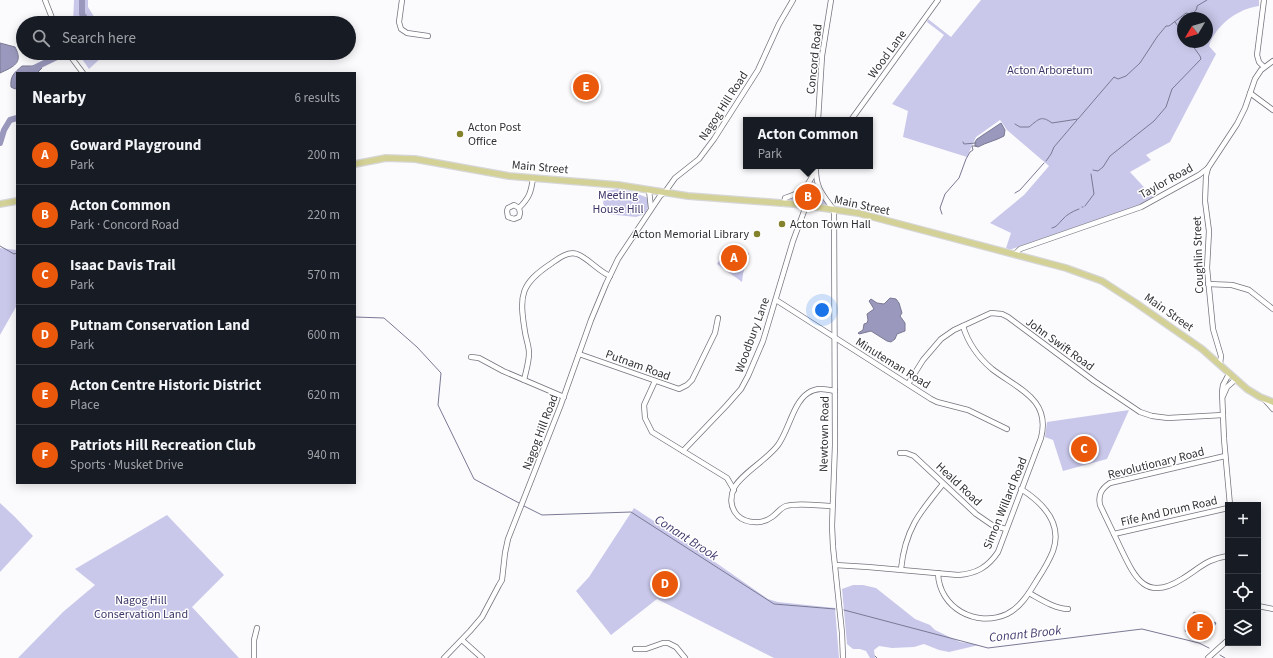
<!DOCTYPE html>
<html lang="en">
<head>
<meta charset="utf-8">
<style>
	body { margin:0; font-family:"Source Sans 3",sans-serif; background:#242831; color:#f1f3f6 }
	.controls { position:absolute; right:12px; bottom:12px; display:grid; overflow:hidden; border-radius:0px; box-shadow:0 2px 10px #0003 }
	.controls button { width:36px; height:36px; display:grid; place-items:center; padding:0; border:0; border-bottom:1px solid #363941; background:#171b24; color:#f1f3f6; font:20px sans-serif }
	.compass { position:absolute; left:1177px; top:12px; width:36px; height:36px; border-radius:50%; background:#171b24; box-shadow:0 2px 10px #0003; rotate:232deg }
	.you { position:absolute; left:822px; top:310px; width:14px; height:14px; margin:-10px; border:3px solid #fff; border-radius:50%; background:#1a73e8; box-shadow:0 0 0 6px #1a73e833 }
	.badge { display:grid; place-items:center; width:26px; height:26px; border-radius:50%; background:#ea580c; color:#fff; font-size:13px; font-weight:700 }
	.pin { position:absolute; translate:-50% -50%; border:2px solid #fff; box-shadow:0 1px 4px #0006 }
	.popup { position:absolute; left:743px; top:117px; width:130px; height:52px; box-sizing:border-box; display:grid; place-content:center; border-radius:0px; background:#171b24; filter:drop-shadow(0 1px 3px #0005); font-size:13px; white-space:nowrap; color:#9ea1a6 }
	.popup b { font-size:15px; color:#f1f3f6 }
	.popup::after { content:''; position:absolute; left:50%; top:100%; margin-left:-8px; border:8px solid transparent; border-top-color:#171b24 }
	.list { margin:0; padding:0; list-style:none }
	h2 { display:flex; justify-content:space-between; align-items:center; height:52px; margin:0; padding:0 16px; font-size:17px }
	h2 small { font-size:13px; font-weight:400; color:#9ea1a6 }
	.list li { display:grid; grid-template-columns:26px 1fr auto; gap:12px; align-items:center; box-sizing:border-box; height:60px; padding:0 16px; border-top:1px solid #363941 }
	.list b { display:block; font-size:15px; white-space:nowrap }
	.list p { margin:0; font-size:13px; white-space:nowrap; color:#9ea1a6 }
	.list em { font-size:13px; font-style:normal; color:#9ea1a6 }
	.icon { flex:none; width:22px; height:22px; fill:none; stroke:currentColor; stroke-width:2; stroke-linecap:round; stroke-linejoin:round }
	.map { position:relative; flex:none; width:1273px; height:658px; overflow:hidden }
	.search { position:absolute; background:#171b24; box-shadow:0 2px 10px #0003; left:16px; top:16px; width:340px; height:44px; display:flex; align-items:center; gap:10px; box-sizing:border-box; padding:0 14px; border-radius:22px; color:#9ea1a6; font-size:15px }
	.panel { position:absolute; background:#171b24; box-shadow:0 2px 10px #0003; left:16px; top:72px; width:340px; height:412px; border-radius:0px }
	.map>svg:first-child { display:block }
	.green { fill:#c9c8ea; fill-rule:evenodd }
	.water { fill:#9a98bc; stroke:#7a7994 }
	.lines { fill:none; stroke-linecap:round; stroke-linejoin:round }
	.stream { stroke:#7a7994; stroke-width:1 }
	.river { stroke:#9a98bc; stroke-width:6 }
	.minor-casing { stroke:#74747d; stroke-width:6 }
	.major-casing { stroke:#d6d6d7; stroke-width:8 }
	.minor { stroke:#fff; stroke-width:4.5 }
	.major { stroke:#d3d195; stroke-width:5.5 }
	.poi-dot { fill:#84822a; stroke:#fff; stroke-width:1.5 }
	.labels { text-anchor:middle; stroke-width:3; stroke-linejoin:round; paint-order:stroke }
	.street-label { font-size:12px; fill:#313135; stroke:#fff }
	.park-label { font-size:12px; fill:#3d3769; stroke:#fff }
	.poi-label { font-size:12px; fill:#313135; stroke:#fff; text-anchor:start }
	.water-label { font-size:13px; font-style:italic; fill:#423c6e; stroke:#fff }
</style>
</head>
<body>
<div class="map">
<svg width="1273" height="658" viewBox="0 0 1273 658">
	<rect width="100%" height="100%" fill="#fbfbfe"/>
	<g class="green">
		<polygon points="74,0 88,0 88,7 98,23 73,23"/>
		<path d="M981 0H1259V6C1237 9 1216 25 1209 46L1216 54 1170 142 1146 155 1151 160 1130 172 1153 197 1142 204 1009 250 1006 248 1011 233 990 223 1024 195 1049 166 1007 130 1000 120 976 137 967 157 903 137 908 111 892 104 944 35 927 22 928 19 951 37ZM1183 18H1207V42H1183Z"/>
		<polygon points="78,53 103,53 103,56 89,69"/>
		<polygon points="813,181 820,194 832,208 787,203 787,200 801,194"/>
		<polygon points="618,189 633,192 648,198 649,205 645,214 636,217 607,214 603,203 606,191"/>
		<polygon points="728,245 738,250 749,253 743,274 742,282 717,264"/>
		<polygon points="0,248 17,250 17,305 0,335"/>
		<polygon points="1129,410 1107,459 1063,471 1053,440 1045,437 1047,422"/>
		<polygon points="0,503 15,517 33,536 0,572"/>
		<polygon points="634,508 689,544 768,599 778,602 835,608 839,658 774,658 657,599 611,635 576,591 589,577"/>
		<polygon points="167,515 224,575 192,607 239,658 18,658 63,612 95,585 75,569"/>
		<polygon points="853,585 863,585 876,588 915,619 930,625 935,630 960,642 979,645 949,652 939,650 924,644 914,647 892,648 879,646 874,650 875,658 870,658 866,651 860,649 853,649 847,644 842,589"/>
	</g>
	<g class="water">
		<path d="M0 43 15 47C24 63 13 67 0 73Z"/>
		<path d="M22 66H40L42 68 37 73H17V88L15 89 11 87C10 76 14 73 22 66Z"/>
		<path d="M1001 123 1005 130 1004 136C995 141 987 142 978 147L975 146V142L977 139Z"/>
		<polygon points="890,298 896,299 899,303 902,313 900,316 905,323 905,331 897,334 895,339 891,342 887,341 871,331 859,334 858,333 863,330 864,324 867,323 868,320 867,314 874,309 869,301 871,299 877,303 884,304"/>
		<polygon points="1194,612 1216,623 1205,641 1185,631"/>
	</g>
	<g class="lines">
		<g class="stream">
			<polyline points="1175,22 1183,33"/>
			<path d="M1015 124 1020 127H1029C1039 119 1041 115 1052 123L1078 119 1114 77 1118 79 1126 76 1140 63 1157 37 1166 26H1169L1186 13C1192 15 1197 12 1197 6L1207 0"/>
			<polyline points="963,142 964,144 976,143"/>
			<polyline points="1046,161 1051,154 1054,147 1077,120"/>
			<polyline points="1093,170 1098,171 1103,167 1110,156 1154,121 1166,107 1172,89 1201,59 1200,56 1190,42"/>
			<polyline points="1015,193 1020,190 1044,163"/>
			<polyline points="1085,206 1094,194 1091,174"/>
			<polyline points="1082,207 1083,207"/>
			<polyline points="942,214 940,208 945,194 959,178 966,159 970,152 973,150 972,146 977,146"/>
			<path d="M1052 228C1057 227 1058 224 1062 220 1066 215 1073 211 1079 209"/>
			<polyline points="0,246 14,254 17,253"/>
			<polyline points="355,317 384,318 417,347 441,373 438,405 474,479 519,503"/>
			<polyline points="524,506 542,515 631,512 774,604 835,609"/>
			<polyline points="844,610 988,648 1142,629 1199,643 1209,648"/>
			<polyline points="1220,655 1225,658"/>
			<polyline points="875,656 877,658"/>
		</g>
		<g class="river">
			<polyline points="82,0 82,14 89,23"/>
			<polyline points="29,73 30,70 65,53"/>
			<polyline points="0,143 4,130 10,120 17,118"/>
		</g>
		<g class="minor-casing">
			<g id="minor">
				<polyline points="45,0 54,23"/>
				<polyline points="402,0 399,22 401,29 407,33 428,36"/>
				<polyline points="68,53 83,73"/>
				<polyline points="1264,67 1259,62 1257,55 1264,0"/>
				<polyline points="1250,93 1273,110"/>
				<polyline points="818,120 822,56 831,0"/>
				<polyline points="851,120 938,0"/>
				<path d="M816 166C815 187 822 194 834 210L835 445 832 526 833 547 842 633 843 658"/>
				<polyline points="1208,168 1206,176 1205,201 1209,231 1207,268 1213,329 1221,356 1220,364"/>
				<polyline points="649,190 651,208"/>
				<path d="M784 204 785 198C803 192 807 188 815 171"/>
				<path d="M519 208 514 205 508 208 507 211 508 217 514 219 519 217 520 213 519 208C529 198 531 193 533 178"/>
				<polyline points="1014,255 1020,249 1141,207 1199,175 1208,168 1237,124 1245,108 1255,79 1261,70 1273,61"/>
				<polyline points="1208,284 1232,285 1249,290 1273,309"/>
				<polyline points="776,300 931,399 937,402 968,410 1007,429"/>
				<polyline points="579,354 679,389 687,385 692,380 715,333 718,318"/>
				<polyline points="471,357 479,358 503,371 564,397"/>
				<polyline points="1229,374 1223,385 1222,392 1224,439 1230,505"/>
				<path d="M524 380C526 371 529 362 529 353 529 346 526 339 525 332 519 295 520 284 552 263 559 258 568 251 577 254 588 258 598 271 610 276"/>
				<polyline points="655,381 644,405 645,418 652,432 727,478 734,490"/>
				<polyline points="908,384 923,360 941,339 954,330 991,313 1002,314 1008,317 1094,381 1140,412 1152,416 1168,418 1223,415"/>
				<polyline points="1223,396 1227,387 1236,379"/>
				<polyline points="1265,400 1273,409"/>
				<polyline points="683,451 726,406 741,389 748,376 763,341 793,241 806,206"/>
				<polyline points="900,453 906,453 914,456 976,514 992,525 1006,529"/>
				<path d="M1225 456 1110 483C1101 489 1098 495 1100 505 1107 520 1114 534 1121 549 1135 578 1146 602 1182 579 1199 569 1206 559 1228 556"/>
				<path d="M832 506C819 506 799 502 786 506 780 508 777 514 772 517 763 524 747 524 738 516 730 508 730 497 734 488 741 474 767 460 778 445 789 430 793 403 808 393 817 387 825 389 835 391"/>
				<polyline points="1114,534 1228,508"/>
				<path d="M835 565 868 567 958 575C976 574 988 567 998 552L1041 438C1051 399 1018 389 992 369 978 357 968 343 963 326"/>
				<path d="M901 569C905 530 919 513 943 484"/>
				<path d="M938 573C939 608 976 628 1007 614 1021 607 1029 593 1037 580 1043 571 1049 561 1053 551 1063 523 1043 503 1021 489"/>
				<path d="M1029 593C1040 599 1055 609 1068 609"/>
				<polyline points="1258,606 1273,609"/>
				<polyline points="462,640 482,658"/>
				<polyline points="635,649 646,649 663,643 668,643 676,647 685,658"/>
				<polyline points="254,658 254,640 257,628"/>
				<polyline points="444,658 470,631 482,617 499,585 502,580 505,553 508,539 560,407 591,320 606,284 618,259 660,196 665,192 675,178 699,159 714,139 758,70 779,24 793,0"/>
				<polyline points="1208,658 1228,640"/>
			</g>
		</g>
		<g class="major-casing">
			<g id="major">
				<polyline points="355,164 386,158 415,159 509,176 618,185 688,196 794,204 858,213 1066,268 1102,281 1136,303 1202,349 1247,389 1260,397 1273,402"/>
				<polyline points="0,204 17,201"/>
			</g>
		</g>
		<use href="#minor" class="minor"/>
		<use href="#major" class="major"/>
	</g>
	<g class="poi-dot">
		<circle cx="460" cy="134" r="4"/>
		<circle cx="782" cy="224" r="4"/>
		<circle cx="757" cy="234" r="4"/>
	</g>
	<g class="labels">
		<g class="street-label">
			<text transform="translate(887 54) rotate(-54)" y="4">Wood Lane</text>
			<text transform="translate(814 59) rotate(-84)" y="4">Concord Road</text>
			<text transform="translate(723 106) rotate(-57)" y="4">Nagog Hill Road</text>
			<text transform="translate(540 167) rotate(5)" y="4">Main Street</text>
			<text transform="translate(1166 181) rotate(-29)" y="4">Taylor Road</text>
			<text transform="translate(862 205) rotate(12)" y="4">Main Street</text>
			<text transform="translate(1198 255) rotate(-92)" y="4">Coughlin Street</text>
			<text transform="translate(1169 312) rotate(35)" y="4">Main Street</text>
			<text transform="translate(752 335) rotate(-70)" y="4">Woodbury Lane</text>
			<text transform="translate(1060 344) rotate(36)" y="4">John Swift Road</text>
			<text transform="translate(893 363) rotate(32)" y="4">Minuteman Road</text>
			<text transform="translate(638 365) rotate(20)" y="4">Putnam Road</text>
			<text transform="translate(540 432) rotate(-69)" y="4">Nagog Hill Road</text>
			<text transform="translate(824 434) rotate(-89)" y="4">Newtown Road</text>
			<text transform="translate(1156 463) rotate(-14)" y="4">Revolutionary Road</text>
			<text transform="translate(959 484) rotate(43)" y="4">Heald Road</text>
			<text transform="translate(1005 503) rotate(-68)" y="4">Simon Willard Road</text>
			<text transform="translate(1169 511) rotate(-13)" y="4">Fife And Drum Road</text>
		</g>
		<g class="park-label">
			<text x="1050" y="74">Acton Arboretum</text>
			<text x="618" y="199">Meeting<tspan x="618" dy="14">House Hill</tspan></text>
			<text x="141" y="604">Nagog Hill<tspan x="141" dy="14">Conservation Land</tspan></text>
		</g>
		<g class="poi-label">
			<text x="468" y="131">Acton Post<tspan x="468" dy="14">Office</tspan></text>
			<text x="790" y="228">Acton Town Hall</text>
			<text x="749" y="238" text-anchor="end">Acton Memorial Library</text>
		</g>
		<g class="water-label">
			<text transform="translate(687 537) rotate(33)" y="5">Conant Brook</text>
			<text transform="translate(1025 633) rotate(-6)" y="5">Conant Brook</text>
		</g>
	</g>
</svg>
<div class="controls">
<button>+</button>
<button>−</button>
<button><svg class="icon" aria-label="locate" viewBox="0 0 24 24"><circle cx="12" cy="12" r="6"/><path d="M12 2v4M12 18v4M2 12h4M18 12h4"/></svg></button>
<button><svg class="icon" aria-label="layers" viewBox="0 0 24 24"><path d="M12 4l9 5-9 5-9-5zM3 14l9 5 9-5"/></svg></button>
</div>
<svg class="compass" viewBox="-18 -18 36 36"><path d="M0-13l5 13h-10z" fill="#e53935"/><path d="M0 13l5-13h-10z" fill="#9ea1a6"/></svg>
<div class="you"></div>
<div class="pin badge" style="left:734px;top:258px">A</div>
<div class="pin badge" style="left:808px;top:197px">B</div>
<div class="popup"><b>Acton Common</b>Park</div>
<div class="pin badge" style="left:1084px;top:449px">C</div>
<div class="pin badge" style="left:665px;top:584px">D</div>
<div class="pin badge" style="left:586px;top:87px">E</div>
<div class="pin badge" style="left:1200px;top:627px">F</div>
<div class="search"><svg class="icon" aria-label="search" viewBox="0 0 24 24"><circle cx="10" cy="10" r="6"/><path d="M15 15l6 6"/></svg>Search here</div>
<section class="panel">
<h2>Nearby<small>6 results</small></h2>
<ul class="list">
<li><span class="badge">A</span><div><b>Goward Playground</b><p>Park</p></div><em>200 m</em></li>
<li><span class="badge">B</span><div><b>Acton Common</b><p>Park · Concord Road</p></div><em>220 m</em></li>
<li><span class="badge">C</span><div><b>Isaac Davis Trail</b><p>Park</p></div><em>570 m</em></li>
<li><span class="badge">D</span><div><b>Putnam Conservation Land</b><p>Park</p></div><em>600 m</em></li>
<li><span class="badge">E</span><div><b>Acton Centre Historic District</b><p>Place</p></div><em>620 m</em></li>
<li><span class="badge">F</span><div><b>Patriots Hill Recreation Club</b><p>Sports · Musket Drive</p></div><em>940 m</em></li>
</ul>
</section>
</div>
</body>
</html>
